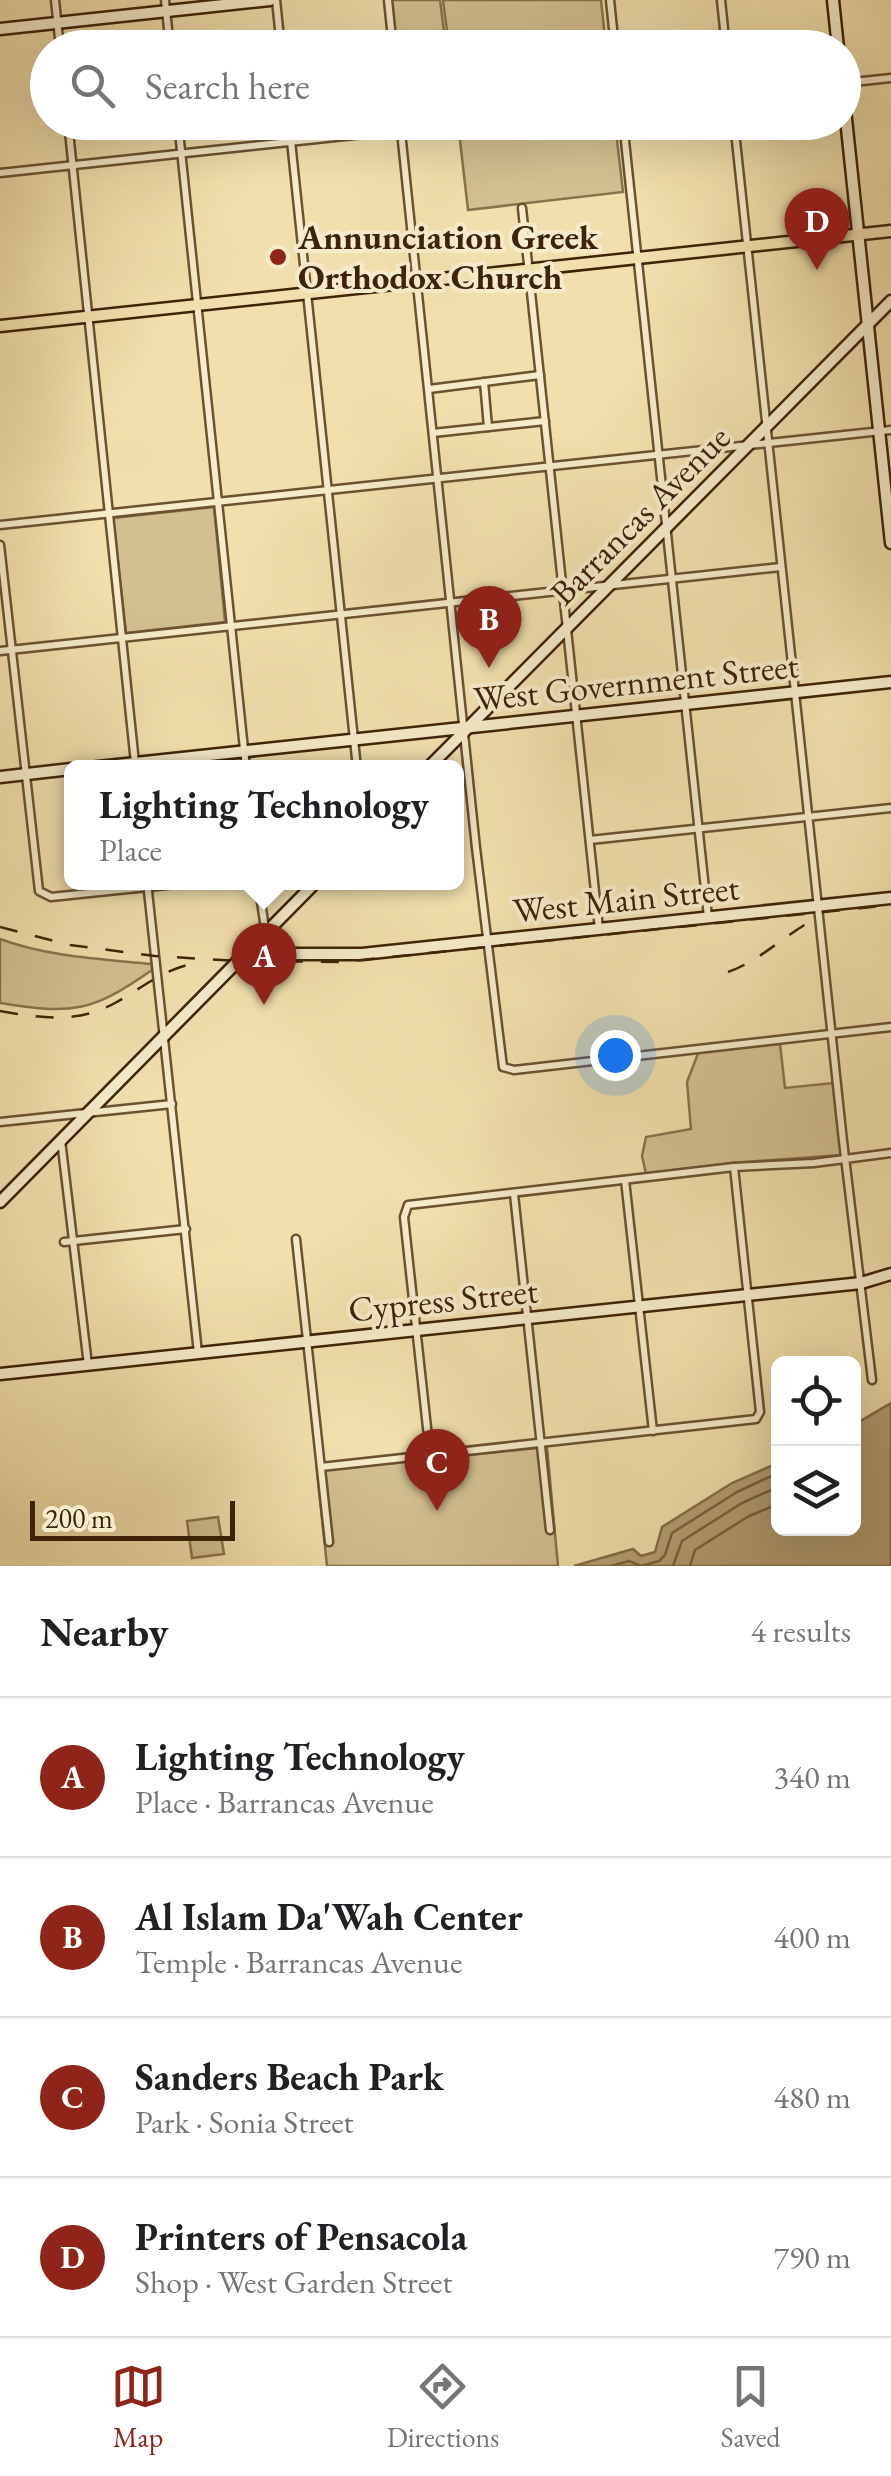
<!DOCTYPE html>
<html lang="en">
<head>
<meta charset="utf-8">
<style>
	body { margin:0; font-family:"EB Garamond",serif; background:#f2f2f2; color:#202124 }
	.controls { position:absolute; right:30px; bottom:30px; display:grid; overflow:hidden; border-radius:15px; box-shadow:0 10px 40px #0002 }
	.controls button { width:90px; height:90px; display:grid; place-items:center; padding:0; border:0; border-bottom:2px solid #e0e0e0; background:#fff; color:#202124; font:50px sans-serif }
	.scale { position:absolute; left:30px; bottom:25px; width:205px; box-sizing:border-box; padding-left:10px; border:5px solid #3f2306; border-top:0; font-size:28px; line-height:35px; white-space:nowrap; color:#3f2306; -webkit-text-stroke:8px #f6ebca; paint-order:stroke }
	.you { position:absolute; left:615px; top:1055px; width:35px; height:35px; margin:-25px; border:8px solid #fff; border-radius:50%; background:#1a73e8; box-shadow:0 0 0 15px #1a73e833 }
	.badge { display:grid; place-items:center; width:65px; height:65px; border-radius:50%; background:#8f2418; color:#fff; font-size:32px; font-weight:700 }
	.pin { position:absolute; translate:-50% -82px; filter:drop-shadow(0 2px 5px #0008) }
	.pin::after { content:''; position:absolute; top:52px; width:35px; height:30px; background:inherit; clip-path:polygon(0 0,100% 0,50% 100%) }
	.popup { position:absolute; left:64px; top:760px; width:400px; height:130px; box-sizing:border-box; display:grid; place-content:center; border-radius:15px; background:#fff; filter:drop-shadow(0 2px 8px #0005); font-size:32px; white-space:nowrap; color:#757577 }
	.popup b { font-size:38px; color:#202124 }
	.popup::after { content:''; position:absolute; left:50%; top:100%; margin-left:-20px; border:20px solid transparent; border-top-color:#fff }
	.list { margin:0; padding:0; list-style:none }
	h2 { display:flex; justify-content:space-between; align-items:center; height:130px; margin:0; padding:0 40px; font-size:42px }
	h2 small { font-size:32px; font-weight:400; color:#757577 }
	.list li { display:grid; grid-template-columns:65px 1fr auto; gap:30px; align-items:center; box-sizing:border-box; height:160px; padding:0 40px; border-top:2px solid #e0e0e0 }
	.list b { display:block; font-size:38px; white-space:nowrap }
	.list p { margin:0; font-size:32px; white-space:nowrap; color:#757577 }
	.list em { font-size:32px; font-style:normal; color:#757577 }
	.icon { flex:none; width:55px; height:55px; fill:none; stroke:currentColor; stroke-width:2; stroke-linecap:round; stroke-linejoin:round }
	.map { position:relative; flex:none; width:891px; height:1566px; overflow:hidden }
	.search { position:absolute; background:#fff; box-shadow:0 10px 40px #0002; left:30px; right:30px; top:30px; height:110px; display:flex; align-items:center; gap:25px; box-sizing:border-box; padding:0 35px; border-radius:55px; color:#757577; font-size:38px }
	.sheet { height:770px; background:#fff }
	nav { display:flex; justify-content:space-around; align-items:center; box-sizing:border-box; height:140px; border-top:2px solid #e0e0e0; background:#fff; font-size:28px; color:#757577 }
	nav a { display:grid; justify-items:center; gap:5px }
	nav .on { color:#8f2418 }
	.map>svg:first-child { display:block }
	.green { fill:#d3c091; stroke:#89724c; stroke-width:2.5 }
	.water { fill:#b4a074; stroke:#856e48; stroke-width:2.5 }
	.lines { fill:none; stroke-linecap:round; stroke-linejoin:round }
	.shore { stroke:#7a623d; stroke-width:2.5 }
	.street-casing { stroke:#6c5230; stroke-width:11 }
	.secondary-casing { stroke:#3f2306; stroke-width:15 }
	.primary-casing { stroke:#3f2306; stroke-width:15 }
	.street { stroke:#f6ebca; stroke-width:6 }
	.secondary { stroke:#f6ebca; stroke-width:10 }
	.primary { stroke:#f1e0ad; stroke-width:10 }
	.rail { stroke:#3f2306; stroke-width:2.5; stroke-dasharray:18 18; stroke-linecap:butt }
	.poi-dot { fill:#8f2418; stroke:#f6ebca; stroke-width:4 }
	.labels { text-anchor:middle; stroke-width:8; stroke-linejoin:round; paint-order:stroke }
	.poi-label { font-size:35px; font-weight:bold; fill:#3f2306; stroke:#f6ebca; text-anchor:start }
	.street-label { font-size:35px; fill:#3f2306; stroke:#f6ebca }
</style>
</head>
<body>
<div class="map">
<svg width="891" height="1566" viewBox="0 0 891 1566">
	<rect width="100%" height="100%" fill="#f1e0ad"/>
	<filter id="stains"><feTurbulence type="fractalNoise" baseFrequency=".002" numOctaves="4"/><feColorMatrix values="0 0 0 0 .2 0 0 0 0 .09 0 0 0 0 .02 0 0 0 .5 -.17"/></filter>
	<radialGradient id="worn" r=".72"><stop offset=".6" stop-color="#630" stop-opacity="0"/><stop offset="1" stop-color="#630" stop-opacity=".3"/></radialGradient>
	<g class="green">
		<polygon points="391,0 440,0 446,47 396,47"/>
		<polygon points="443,0 601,0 606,47 449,47"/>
		<polygon points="458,123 615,123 623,192 468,210"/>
		<polygon points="214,507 225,622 126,633 113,518"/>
		<path d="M0 939C48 957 102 959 152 964V970C92 1012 72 1015 0 1003Z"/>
		<polygon points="780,1044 785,1088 833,1083 841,1155 731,1163 646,1174 642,1156 646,1137 691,1129 687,1082 699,1051"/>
		<polygon points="547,1447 558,1566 327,1566 317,1471"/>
		<polygon points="218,1517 224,1554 192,1558 187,1521"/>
	</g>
	<polygon class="water" points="891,1403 891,1566 574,1566 633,1549 641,1556 655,1552 662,1527 732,1483 778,1463 778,1528 854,1528 854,1425"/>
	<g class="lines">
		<g class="shore">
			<polyline points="611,1566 629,1561 641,1566 659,1561 665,1555 672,1533 737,1492 778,1473"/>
			<polyline points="673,1566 682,1541 742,1503 778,1487"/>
			<polyline points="690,1566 695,1550 749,1516 778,1504"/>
		</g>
		<g class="street-casing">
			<g id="street">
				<polyline points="55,0 60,48"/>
				<polyline points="165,0 170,48"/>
				<polyline points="276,0 281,48"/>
				<polyline points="388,0 393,48"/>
				<polyline points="610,0 615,48"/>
				<polyline points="721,0 726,48"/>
				<polyline points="844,83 891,78"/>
				<polyline points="68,122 135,763"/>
				<polyline points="178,122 246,768"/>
				<polyline points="289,122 357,768"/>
				<polyline points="400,122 476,848 503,1067 514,1070 891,1027"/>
				<polyline points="623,122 708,917"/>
				<polyline points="734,122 843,1141 872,1380"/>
				<polyline points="0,173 401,130"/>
				<polyline points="522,208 599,929"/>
				<polyline points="484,382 488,427"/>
				<polyline points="429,389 540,375"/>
				<polyline points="433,433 545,421"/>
				<polyline points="0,525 891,430"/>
				<polyline points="0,545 39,891 51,897 195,882"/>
				<polyline points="0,651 781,567"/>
				<polyline points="590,840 891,808"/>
				<polyline points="147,882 198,1353"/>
				<polyline points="258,882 266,935"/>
				<polyline points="0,1122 172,1104"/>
				<polyline points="61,1140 88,1365"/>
				<polyline points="625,1180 653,1431"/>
				<polyline points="514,1194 550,1530"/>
				<polyline points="296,1239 329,1542"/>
				<polyline points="64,1242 186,1229"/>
				<polyline points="430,1455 404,1217 408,1205 734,1167 814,1163 891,1153"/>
				<polyline points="321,1467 756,1419 760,1412 734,1167"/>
			</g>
		</g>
		<g class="secondary-casing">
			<g id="secondary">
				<polyline points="833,0 838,48"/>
				<polyline points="0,29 270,0"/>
				<polyline points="844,100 891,543"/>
				<polyline points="89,768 891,682"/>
				<polyline points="428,768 891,301"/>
				<polyline points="0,777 71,769"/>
				<polyline points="247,954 362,954 891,898"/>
				<polyline points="0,1202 316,882"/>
				<polyline points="0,1374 861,1283 891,1274"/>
			</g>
		</g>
		<g class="primary-casing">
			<polyline id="primary" points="0,326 891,231"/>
		</g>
		<use href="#street" class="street"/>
		<use href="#secondary" class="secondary"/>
		<use href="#primary" class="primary"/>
		<g class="rail">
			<polyline points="0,927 70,945 155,956 239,961 342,962 891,905"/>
			<path d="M728 972C762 960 786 933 819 917"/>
			<path d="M0 1011C40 1018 77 1024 115 1003 142 988 161 971 191 964"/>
		</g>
	</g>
	<circle class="poi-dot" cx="278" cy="257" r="10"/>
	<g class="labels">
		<g class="poi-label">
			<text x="298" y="249">Annunciation Greek<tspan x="298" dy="40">Orthodox Church</tspan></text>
		</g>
		<g class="street-label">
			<text transform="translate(640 515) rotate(-45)" y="12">Barrancas Avenue</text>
			<text transform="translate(636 682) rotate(-6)" y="12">West Government Street</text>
			<text transform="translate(626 899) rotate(-6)" y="12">West Main Street</text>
			<text transform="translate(443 1300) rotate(-6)" y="12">Cypress Street</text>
		</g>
	</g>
	<rect width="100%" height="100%" filter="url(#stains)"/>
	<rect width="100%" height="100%" fill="url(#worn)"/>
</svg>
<div class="controls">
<button><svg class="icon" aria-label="locate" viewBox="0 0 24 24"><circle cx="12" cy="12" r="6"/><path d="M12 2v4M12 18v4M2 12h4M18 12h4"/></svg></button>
<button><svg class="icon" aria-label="layers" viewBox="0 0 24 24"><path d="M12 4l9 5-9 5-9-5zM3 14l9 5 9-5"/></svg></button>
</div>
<div class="scale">200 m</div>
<div class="you"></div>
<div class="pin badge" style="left:264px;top:1005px">A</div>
<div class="popup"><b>Lighting Technology</b>Place</div>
<div class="pin badge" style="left:489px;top:668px">B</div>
<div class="pin badge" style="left:437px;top:1511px">C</div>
<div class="pin badge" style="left:817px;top:270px">D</div>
<div class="search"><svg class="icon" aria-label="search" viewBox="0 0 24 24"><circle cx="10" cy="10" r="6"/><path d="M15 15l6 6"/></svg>Search here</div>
</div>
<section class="sheet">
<h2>Nearby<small>4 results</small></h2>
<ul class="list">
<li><span class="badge">A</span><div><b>Lighting Technology</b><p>Place · Barrancas Avenue</p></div><em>340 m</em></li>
<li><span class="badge">B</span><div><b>Al Islam Da'Wah Center</b><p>Temple · Barrancas Avenue</p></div><em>400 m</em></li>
<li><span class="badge">C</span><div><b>Sanders Beach Park</b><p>Park · Sonia Street</p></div><em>480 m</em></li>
<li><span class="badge">D</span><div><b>Printers of Pensacola</b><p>Shop · West Garden Street</p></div><em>790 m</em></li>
</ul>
</section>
<nav>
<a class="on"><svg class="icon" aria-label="map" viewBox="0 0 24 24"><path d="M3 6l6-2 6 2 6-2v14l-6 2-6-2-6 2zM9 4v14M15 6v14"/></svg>Map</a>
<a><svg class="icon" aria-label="directions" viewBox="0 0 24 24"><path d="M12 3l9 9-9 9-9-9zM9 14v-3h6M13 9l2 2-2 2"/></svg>Directions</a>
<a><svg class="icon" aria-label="saved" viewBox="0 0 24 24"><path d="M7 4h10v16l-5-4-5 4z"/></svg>Saved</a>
</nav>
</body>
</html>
